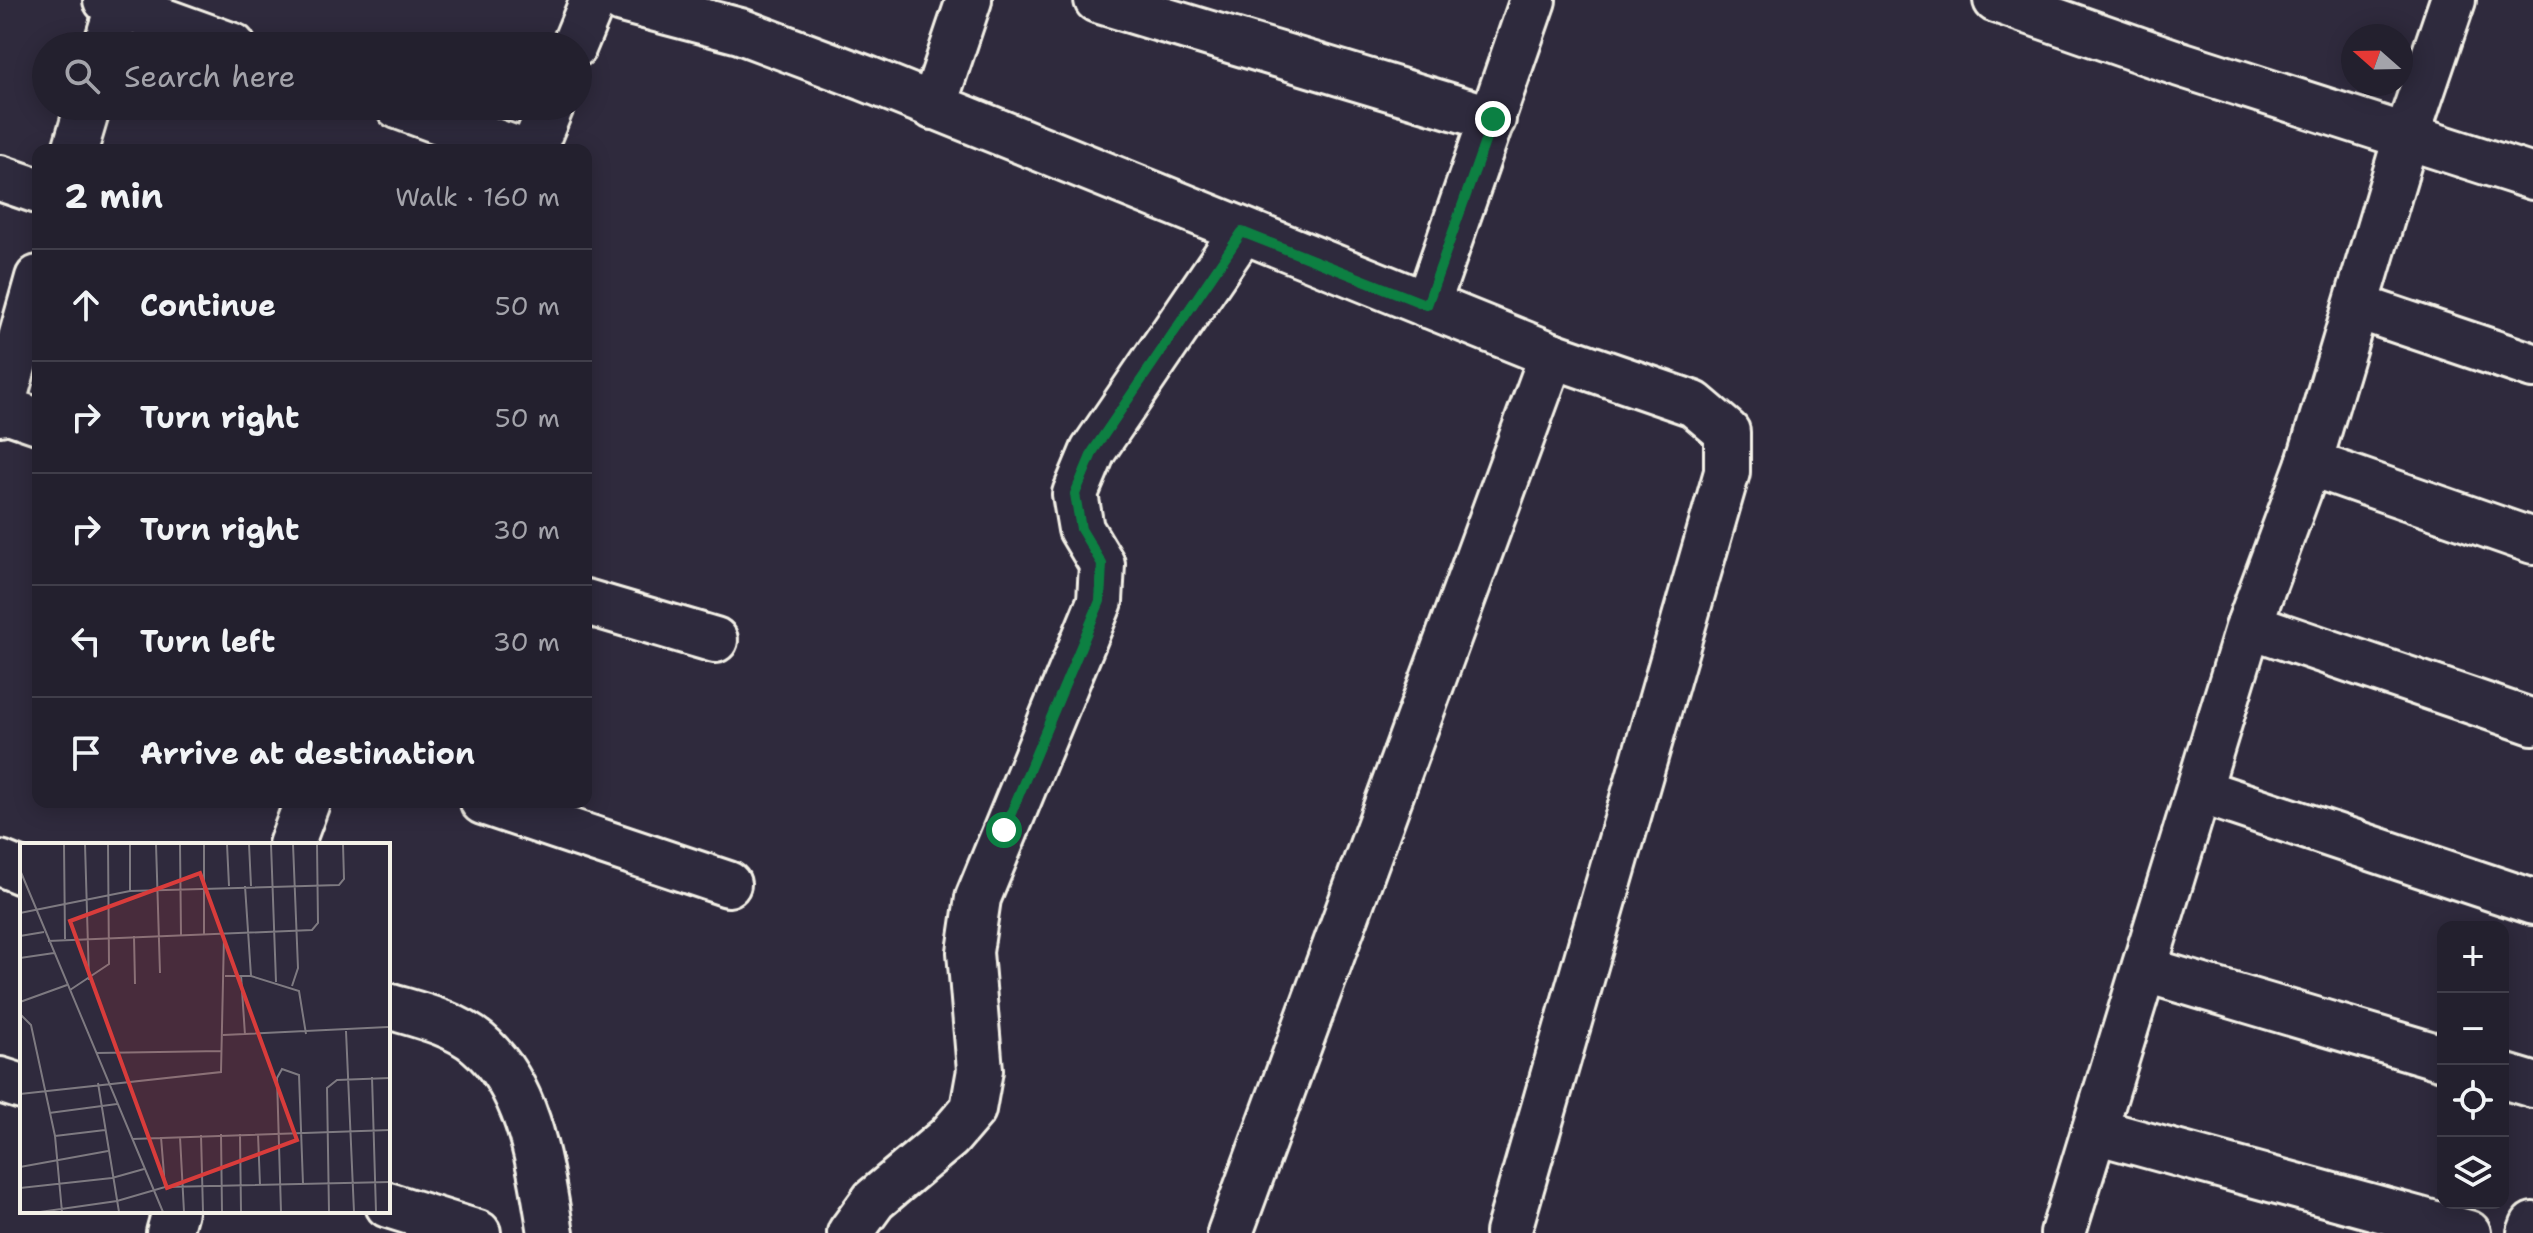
<!DOCTYPE html>
<html lang="en">
<head>
<meta charset="utf-8">
<style>
	body { margin:0; font-family:"Shantell Sans",sans-serif; background:#2b2836; color:#f1f3f6 }
	.controls { position:absolute; right:24px; bottom:24px; display:grid; overflow:hidden; border-radius:16px; box-shadow:0 4px 20px #0003 }
	.controls button { width:72px; height:72px; display:grid; place-items:center; padding:0; border:0; border-bottom:2px solid #403e4a; background:#23202e; color:#f1f3f6; font:40px sans-serif }
	.compass { position:absolute; left:2341px; top:24px; width:72px; height:72px; border-radius:50%; background:#23202e; box-shadow:0 4px 20px #0003; rotate:290deg }
	.stop { position:absolute; width:24px; height:24px; margin:-18px; border:6px solid #0b8043; border-radius:50%; background:#fff }
	.stop.end { background:#0b8043; border-color:#fff; box-shadow:0 2px 8px #0008 }
	.list { margin:0; padding:0; list-style:none }
	h2 { display:flex; justify-content:space-between; align-items:center; height:104px; margin:0; padding:0 32px; font-size:34px }
	h2 small { font-size:26px; font-weight:400; color:#a3a3aa }
	.list li { display:grid; grid-template-columns:52px 1fr auto; gap:24px; align-items:center; box-sizing:border-box; height:112px; padding:0 32px; border-top:2px solid #403e4a }
	.list b { display:block; font-size:30px; white-space:nowrap }
	.list em { font-size:26px; font-style:normal; color:#a3a3aa }
	.icon { flex:none; width:44px; height:44px; fill:none; stroke:currentColor; stroke-width:2; stroke-linecap:round; stroke-linejoin:round }
	.map { position:relative; flex:none; width:2533px; height:1233px; overflow:hidden }
	.search { position:absolute; background:#23202e; box-shadow:0 4px 20px #0003; left:32px; top:32px; width:560px; height:88px; display:flex; align-items:center; gap:20px; box-sizing:border-box; padding:0 28px; border-radius:44px; color:#a3a3aa; font-size:30px }
	.panel { position:absolute; background:#23202e; box-shadow:0 4px 20px #0003; left:32px; top:144px; width:560px; height:664px; border-radius:16px }
	.map>svg:first-child { display:block }
	.lines { fill:none; stroke-linecap:round; stroke-linejoin:round }
	.minor-casing { stroke:#f4f1e8; stroke-width:50 }
	.minor { stroke:#2f2a3d; stroke-width:44 }
	.route { stroke:#0b8043; stroke-width:10 }
	.inset-road { fill:none; stroke:#7e7a81; stroke-width:2 }
	.view { fill:#d93c3b; fill-opacity:0.15; stroke:#d93c3b; stroke-width:4 }
	.inset-edge { fill:none; stroke:#f4f1e8; stroke-width:4 }
</style>
</head>
<body>
<div class="map">
<svg width="2533" height="1233" viewBox="0 0 2533 1233">
	<rect width="100%" height="100%" fill="#2f2a3d"/>
	<filter id="ink" filterUnits="userSpaceOnUse"><feTurbulence type="fractalNoise" baseFrequency=".0125" numOctaves="2"/><feDisplacementMap in="SourceGraphic" scale="16" xChannelSelector="R" yChannelSelector="G"/><feConvolveMatrix kernelMatrix="1 2 1 2 8 2 1 2 1" color-interpolation-filters="sRGB"/></filter>
	<g filter="url(#ink)">
		<g class="lines">
			<g class="minor-casing">
				<g id="minor">
					<polyline points="106,0 233,46"/>
					<polyline points="622,0 740,31 865,78 1552,355 1694,404 1727,432 1727,472 1508,1233"/>
					<polyline points="1097,0 1493,119"/>
					<polyline points="1996,0 2180,64 2533,177"/>
					<polyline points="106,46 120,0"/>
					<polyline points="574,46 593,0"/>
					<polyline points="398,106 518,150"/>
					<polyline points="933,107 969,0"/>
					<polyline points="75,150 88,106"/>
					<polyline points="533,150 551,106"/>
					<polyline points="0,178 38,191"/>
					<polyline points="1427,305 1533,0"/>
					<polyline points="2358,307 2533,366"/>
					<polyline points="0,408 38,421"/>
					<polyline points="0,413 38,278"/>
					<polyline points="2309,463 2533,541"/>
					<polyline points="586,602 715,640"/>
					<polyline points="2249,625 2533,722"/>
					<polyline points="2200,791 2533,902"/>
					<polyline points="483,802 728,884"/>
					<polyline points="291,845 307,802"/>
					<polyline points="0,863 22,872"/>
					<polyline points="2146,970 2443,1058"/>
					<path d="M388 1006C418 1015 454 1023 478 1043 531 1088 540 1168 551 1233"/>
					<polyline points="2503,1076 2533,1085"/>
					<polyline points="0,1080 22,1087"/>
					<polyline points="2095,1131 2468,1233"/>
					<polyline points="388,1205 478,1233"/>
					<polyline points="169,1233 175,1211"/>
					<polyline points="850,1233 874,1200 949,1137 973,1109 980,1070 970,952 978,898 1100,601 1102,564 1081,529 1075,494 1093,451 1242,232"/>
					<polyline points="1230,1233 1552,355"/>
					<polyline points="2063,1233 2249,625 2309,463 2406,138 2453,0"/>
					<polyline points="2530,1233 2533,1225"/>
				</g>
			</g>
			<use href="#minor" class="minor"/>
		</g>
	</g>
	<g class="lines" filter="url(#ink)">
		<polyline class="route" points="1004,830 1100,601 1102,564 1081,529 1075,494 1093,451 1242,232 1427,305 1493,119"/>
	</g>
	<g transform="translate(20 843)">
		<rect width="370" height="370" fill="#2f2a3d"/>
		<path class="inset-road" d="M44 1 45 96M65 1 69 137M110 1V48M136 1 140 130M160 1 161 92M184 1V92M207 1 209 43M229 1 231 43M251 1 256 139M0 27 143 369M225 43 231 133M0 70 110 48 319 42 324 36 323 1M0 93 24 89M114 93 115 141M28 98 292 87 298 80 297 1M0 115 34 110M221 132 225 192M205 133H231L279 148 286 191M272 143 278 125 273 1M50 147 89 121 88 1M0 159 47 142M0 171 11 182 35 293 42 369M326 188 334 369M203 192 368 184M76 210 202 208M352 234 356 369M78 240 99 369M0 251 201 229 204 93M29 270 97 261M201 291 202 369M220 291 221 369M238 291 240 342M181 292 183 369M35 293 85 287M141 294 145 344M160 294 164 369M112 296 370 287M0 324 88 308M0 345 92 335 124 326M20 369 97 358 145 344 370 339M261 369 257 235 262 226 279 232 283 341M309 369 307 245 317 237 370 235"/>
		<path class="view" d="M180 30 277 297 147 345 50 78Z"/>
		<rect width="370" height="370" class="inset-edge"/>
	</g>
</svg>
<div class="controls">
<button>+</button>
<button>−</button>
<button><svg class="icon" aria-label="locate" viewBox="0 0 24 24"><circle cx="12" cy="12" r="6"/><path d="M12 2v4M12 18v4M2 12h4M18 12h4"/></svg></button>
<button><svg class="icon" aria-label="layers" viewBox="0 0 24 24"><path d="M12 4l9 5-9 5-9-5zM3 14l9 5 9-5"/></svg></button>
</div>
<svg class="compass" viewBox="-18 -18 36 36"><path d="M0-13l5 13h-10z" fill="#e53935"/><path d="M0 13l5-13h-10z" fill="#a3a3aa"/></svg>
<div class="stop" style="left:1004px;top:830px"></div>
<div class="stop end" style="left:1493px;top:119px"></div>
<div class="search"><svg class="icon" aria-label="search" viewBox="0 0 24 24"><circle cx="10" cy="10" r="6"/><path d="M15 15l6 6"/></svg>Search here</div>
<section class="panel">
<h2>2 min<small>Walk · 160 m</small></h2>
<ul class="list">
<li><svg class="icon" aria-label="ahead" viewBox="0 0 24 24"><path d="M12 20V5M6 11l6-6 6 6"/></svg><div><b>Continue</b></div><em>50 m</em></li>
<li><svg class="icon" aria-label="right" viewBox="0 0 24 24"><path d="M7 20v-9h11M14 6l5 5-5 5"/></svg><div><b>Turn right</b></div><em>50 m</em></li>
<li><svg class="icon" aria-label="right" viewBox="0 0 24 24"><path d="M7 20v-9h11M14 6l5 5-5 5"/></svg><div><b>Turn right</b></div><em>30 m</em></li>
<li><svg class="icon" aria-label="left" viewBox="0 0 24 24"><path d="M17 20v-9H6M10 6l-5 5 5 5"/></svg><div><b>Turn left</b></div><em>30 m</em></li>
<li><svg class="icon" aria-label="arrive" viewBox="0 0 24 24"><path d="M6 21V4h12l-3 4 3 4H6"/></svg><div><b>Arrive at destination</b></div></li>
</ul>
</section>
</div>
</body>
</html>
